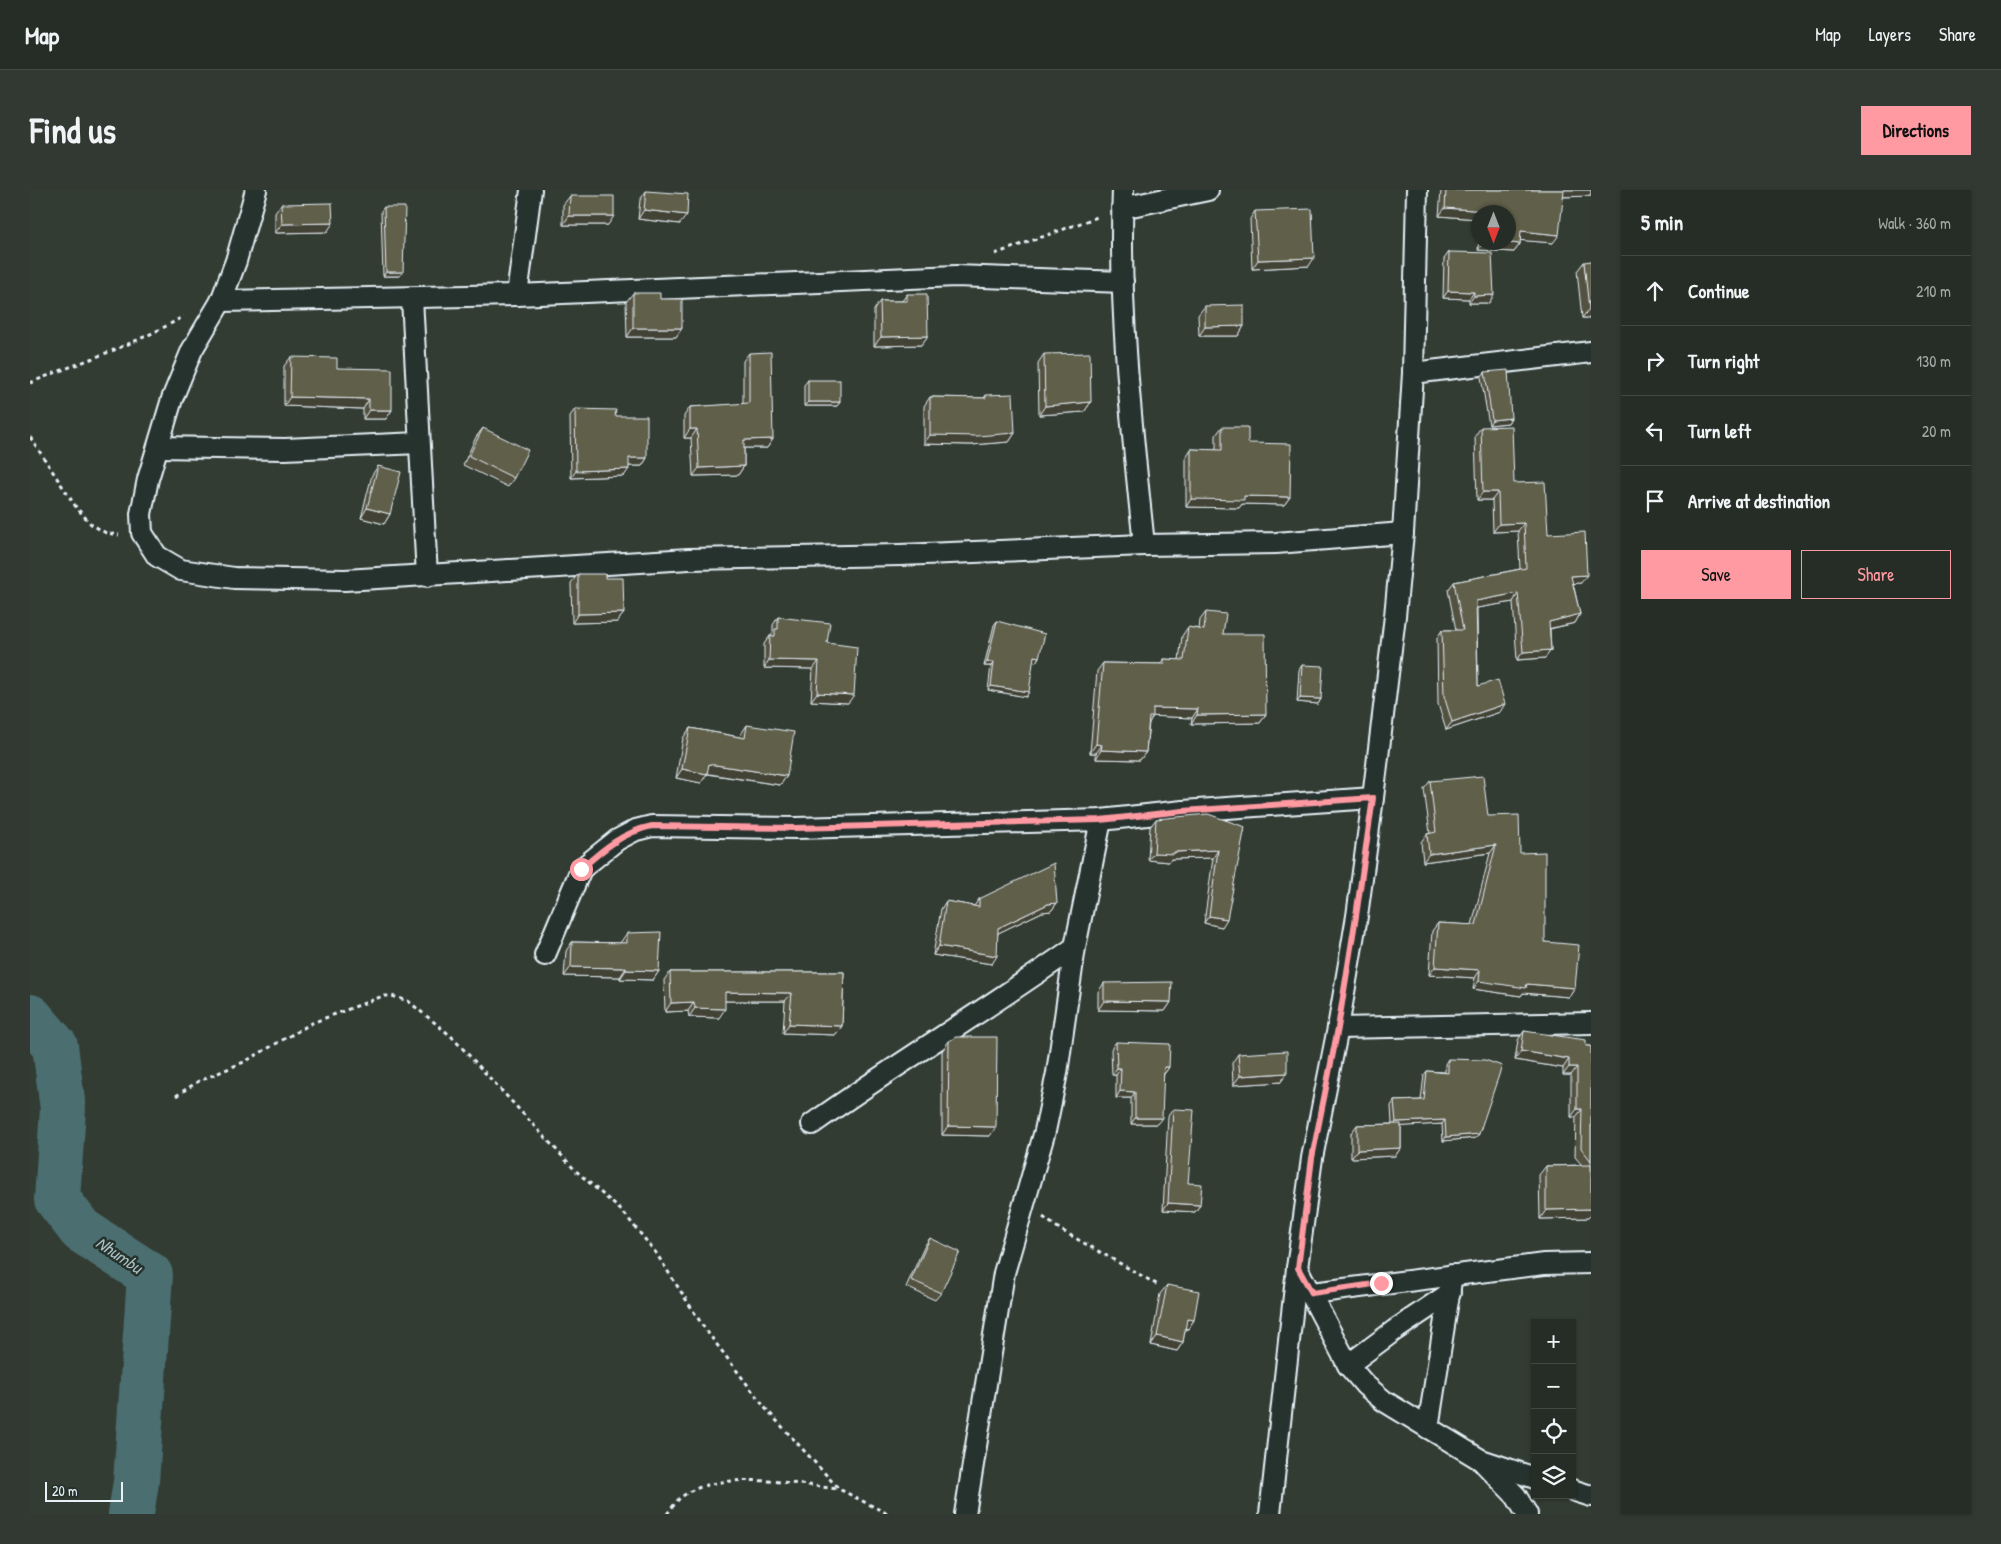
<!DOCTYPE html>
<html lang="en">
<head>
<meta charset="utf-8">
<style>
	body { margin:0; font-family:"Patrick Hand",sans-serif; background:#323932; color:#f1f3f6 }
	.controls { position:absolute; right:15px; bottom:15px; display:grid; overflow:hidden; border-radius:0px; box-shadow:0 1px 4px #0004 }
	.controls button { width:45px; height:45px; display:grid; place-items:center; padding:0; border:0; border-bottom:1px solid #424943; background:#262d26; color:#f1f3f6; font:25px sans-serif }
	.compass { position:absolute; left:1441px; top:15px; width:45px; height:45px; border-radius:50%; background:#262d26; box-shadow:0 1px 4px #0004; rotate:180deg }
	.scale { position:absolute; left:15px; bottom:12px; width:78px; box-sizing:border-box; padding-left:5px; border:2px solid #e8f1f8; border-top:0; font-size:14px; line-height:18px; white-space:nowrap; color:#e8f1f8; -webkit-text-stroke:4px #26332d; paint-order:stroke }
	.stop { position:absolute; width:15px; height:15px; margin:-11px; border:4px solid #ff9aa2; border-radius:50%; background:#fff }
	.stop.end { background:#ff9aa2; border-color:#fff; box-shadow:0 1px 5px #0008 }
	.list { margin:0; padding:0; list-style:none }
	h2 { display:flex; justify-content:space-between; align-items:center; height:65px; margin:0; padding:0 20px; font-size:21px }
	h2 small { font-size:16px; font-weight:400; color:#a4a8a7 }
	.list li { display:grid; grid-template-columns:32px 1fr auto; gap:15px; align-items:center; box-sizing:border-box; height:70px; padding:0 20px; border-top:1px solid #424943 }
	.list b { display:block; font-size:19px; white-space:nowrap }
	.list em { font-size:16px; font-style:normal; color:#a4a8a7 }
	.actions { display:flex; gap:10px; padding:15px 20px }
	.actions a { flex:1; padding:11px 0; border:1px solid #ff9aa2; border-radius:0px; text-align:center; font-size:18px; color:#ff9aa2 }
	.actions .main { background:#ff9aa2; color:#111 }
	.icon { flex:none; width:28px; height:28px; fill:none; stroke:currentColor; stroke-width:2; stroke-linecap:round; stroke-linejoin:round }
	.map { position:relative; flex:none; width:1561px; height:1324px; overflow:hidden; border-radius:0px }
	header { display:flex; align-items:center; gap:30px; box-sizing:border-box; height:70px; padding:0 25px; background:#262d26; border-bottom:1px solid #424943 }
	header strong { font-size:24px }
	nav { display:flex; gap:28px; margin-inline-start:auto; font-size:18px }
	.intro { display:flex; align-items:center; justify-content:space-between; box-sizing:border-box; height:120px; padding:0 30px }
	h1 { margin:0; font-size:35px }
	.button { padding:12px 22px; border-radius:0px; background:#ff9aa2; color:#111; font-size:18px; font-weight:700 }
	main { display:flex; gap:30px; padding:0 30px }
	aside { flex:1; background:#262d26; border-radius:0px; box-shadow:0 1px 4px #0004 }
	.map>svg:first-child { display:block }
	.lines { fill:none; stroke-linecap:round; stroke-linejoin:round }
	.river { stroke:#4b6e71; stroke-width:46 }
	.minor-casing { stroke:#e8f1f8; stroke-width:24 }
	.path { stroke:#e8f1f8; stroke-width:3; stroke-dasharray:4 4; stroke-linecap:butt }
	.minor { stroke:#26332d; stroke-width:20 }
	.wall { fill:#535140; stroke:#e8f1f8 }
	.shaded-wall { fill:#434234; stroke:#e8f1f8 }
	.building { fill:#605e4a; stroke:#e8f1f8 }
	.route { stroke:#ff9aa2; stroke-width:6 }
	.labels { text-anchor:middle; stroke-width:5; stroke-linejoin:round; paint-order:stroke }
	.water-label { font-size:18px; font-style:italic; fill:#a9bdc2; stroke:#26332d }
</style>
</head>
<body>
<header>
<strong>Map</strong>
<nav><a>Map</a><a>Layers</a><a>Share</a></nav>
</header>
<div class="intro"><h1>Find us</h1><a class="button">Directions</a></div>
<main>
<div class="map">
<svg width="1561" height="1324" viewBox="0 0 1561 1324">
	<rect width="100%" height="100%" fill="#323c33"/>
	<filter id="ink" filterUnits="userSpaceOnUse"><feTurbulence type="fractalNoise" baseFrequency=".02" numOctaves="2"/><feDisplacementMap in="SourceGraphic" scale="10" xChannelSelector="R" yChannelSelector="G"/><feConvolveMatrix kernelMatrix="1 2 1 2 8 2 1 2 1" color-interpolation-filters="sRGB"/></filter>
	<g filter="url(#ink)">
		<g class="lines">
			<polyline class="river" points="0,827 25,856 33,919 27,1009 51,1040 120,1085 106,1292 101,1324"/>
			<g class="minor-casing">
				<g id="minor">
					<polyline points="226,0 206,71 191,111 162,160 142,209 118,289 111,324 112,343 127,366 151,380 204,388 315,390 659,369 870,365 1114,355 1246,353 1373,343"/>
					<path d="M1093 0C1088 116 1102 239 1114 355"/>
					<polyline points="1092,18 1178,0"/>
					<polyline points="487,105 501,0"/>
					<polyline points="382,108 397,386"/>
					<polyline points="191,111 487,105 926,86 1093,92"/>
					<polyline points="1383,183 1561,162"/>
					<polyline points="128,257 255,259 389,253"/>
					<polyline points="515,765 551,679 587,650 606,640 622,636 766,638 1071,630 1153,621 1343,608"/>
					<polyline points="1308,838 1561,833"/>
					<path d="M782 934C868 873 959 818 1045 757"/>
					<polyline points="1267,1078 1318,1175 1335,1195 1354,1211 1451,1270 1505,1288"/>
					<polyline points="1282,1103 1514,1074 1561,1073"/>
					<polyline points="1318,1175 1365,1140 1420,1103"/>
					<polyline points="1398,1238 1422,1085"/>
					<polyline points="1454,1273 1486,1306 1497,1324"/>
					<polyline points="1542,1300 1561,1306"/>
					<polyline points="935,1324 974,1083 1015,941 1027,883 1045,757 1071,630"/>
					<polyline points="1240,1324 1267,1078 1282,968 1308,838 1327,726 1343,608 1365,426 1373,343 1383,183 1387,0"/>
				</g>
			</g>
			<g class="path">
				<polyline points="965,64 1070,26"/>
				<path d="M0 193C52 171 106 155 154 126"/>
				<polyline points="0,247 46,317 61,334 76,343 89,345"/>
				<polyline points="146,906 167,892 216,871 282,833 353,806 362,806 378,811 421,846 546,981 593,1022 626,1063 675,1139 736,1219 809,1299 858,1324"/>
				<polyline points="1013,1027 1031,1040 1128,1095"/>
				<path d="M637 1324C641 1319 645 1313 649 1309 684 1278 765 1294 808 1299"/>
			</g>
			<use href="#minor" class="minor"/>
		</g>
		<g class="wall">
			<polygon points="1411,0 1561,0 1561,6 1533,7 1523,53 1490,50 1490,54 1484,62 1448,60 1449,52 1478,52 1478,22 1448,22 1448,29 1409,26"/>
			<polygon points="616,1 650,34 608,29 610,10"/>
			<polygon points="540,6 578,35 533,35 533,15"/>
			<polygon points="251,14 297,42 245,43 245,23"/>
			<polygon points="354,17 370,86 353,86 351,21"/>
			<polygon points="1225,21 1279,76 1222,79 1220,29"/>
			<polygon points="1419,62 1459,113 1439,113 1439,109 1413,108 1414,69"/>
			<polygon points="1554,72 1561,128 1552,128 1547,81"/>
			<polygon points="603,103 630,109 652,138 646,147 597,147 596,112"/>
			<polygon points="877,104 898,146 891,155 844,156 844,120 850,111 872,111"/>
			<polygon points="1175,116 1214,136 1208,146 1169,146 1168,125"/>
			<polygon points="719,163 743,249 737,258 714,258 714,276 708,285 663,286 661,248 654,248 654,226 660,217 713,214 713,171"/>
			<polygon points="1014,164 1061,212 1054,222 1009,225 1008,173"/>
			<polygon points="261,167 307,178 362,220 356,229 333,229 333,219 254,216 254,176"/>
			<polygon points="1455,182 1481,228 1478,233 1459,235 1451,187"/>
			<polygon points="778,190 810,212 807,216 774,216 774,195"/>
			<polygon points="956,205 985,243 979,252 941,255 894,254 894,216 900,207 954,208"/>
			<polygon points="545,219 585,226 617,268 612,276 599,276 594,286 541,288 540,226"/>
			<polygon points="1192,237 1218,253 1260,307 1254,315 1212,314 1209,318 1156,317 1156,267 1161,259 1186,260 1186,245"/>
			<polygon points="1451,237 1484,293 1551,393 1543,393 1550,424 1545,433 1520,439 1521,460 1515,468 1487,470 1483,412 1447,418 1448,496 1470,522 1416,540 1408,514 1407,448 1412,440 1426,440 1418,400 1424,392 1490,379 1488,341 1463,342 1462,310 1447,310 1445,246"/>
			<polygon points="453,238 484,288 478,297 433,275 446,247"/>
			<polygon points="348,276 360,324 354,334 331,328 342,285"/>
			<polygon points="548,384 575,388 594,423 587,432 542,433 541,393"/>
			<polygon points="1176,422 1193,444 1236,524 1230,533 1161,534 1162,528 1123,526 1119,533 1116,562 1110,570 1066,569 1066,563 1060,563 1067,481 1073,473 1130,474 1134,469 1149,470 1152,446 1158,437 1169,439 1170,430"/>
			<polygon points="748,427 797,453 818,513 781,511 783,479 734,478 734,454 743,442 743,435"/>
			<polygon points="967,431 1009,467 1006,472 1003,471 996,507 958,500 961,476 954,476 964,435"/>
			<polygon points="1272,475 1291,509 1288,514 1267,512 1269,480"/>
			<polygon points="717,535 757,586 750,595 677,584 671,593 646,588 653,548 660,538 710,547 711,544"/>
			<polygon points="1400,591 1458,626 1490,663 1515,752 1545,798 1539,807 1493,803 1491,806 1443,799 1445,788 1399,785 1402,741 1408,733 1442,735 1460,663 1393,672 1391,652 1397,644 1400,643 1394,599"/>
			<polygon points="1126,629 1215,637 1192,737 1174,733 1183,668 1141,669 1139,672 1118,670 1120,637"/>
			<polygon points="949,709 1027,713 1021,721 1012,722 968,743 962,774 903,765 911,719 916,711 944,716"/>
			<polygon points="597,743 629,781 623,790 590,789 590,787 534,786 536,761 542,752 590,753"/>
			<polygon points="640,782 814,782 812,836 805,845 753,843 755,811 695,811 689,828 659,827 658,821 635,822 634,790"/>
			<polygon points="1074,793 1141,812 1135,821 1068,820 1068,802"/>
			<polygon points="1494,841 1556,856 1561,856 1561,1019 1558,1028 1510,1029 1509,985 1516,976 1552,975 1545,967 1546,927 1541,927 1541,885 1533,885 1533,878 1485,870 1488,850"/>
			<polygon points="919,851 960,946 912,945 912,861"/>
			<polygon points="1086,852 1139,877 1135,883 1134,883 1127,934 1101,934 1101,908 1086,908 1086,885 1082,885 1081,859"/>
			<polygon points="1208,864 1251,892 1203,895 1202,873"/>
			<polygon points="1418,869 1446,948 1413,951 1412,934 1371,936 1371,958 1365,966 1321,968 1321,943 1327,935 1362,934 1361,916 1364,911 1391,910 1394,885 1397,881 1415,882 1415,874"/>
			<polygon points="1143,919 1158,993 1170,1015 1165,1022 1133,1020 1138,926"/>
			<polygon points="900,1048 911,1103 905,1110 876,1097 895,1055"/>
			<polygon points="1137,1095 1164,1130 1158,1139 1155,1139 1153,1152 1147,1161 1121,1155 1130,1104"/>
		</g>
		<g class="shaded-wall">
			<polygon points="1533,0 1561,0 1561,6 1528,7"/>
			<polygon points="1415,18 1457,21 1455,22 1448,22 1448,29 1409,26"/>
			<polygon points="614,20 657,25 650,34 608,29"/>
			<polygon points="539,26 584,26 578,35 533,35"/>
			<polygon points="303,33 297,42 245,43 252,34"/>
			<polygon points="1491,41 1529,45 1523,53 1485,50"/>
			<polygon points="1454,52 1470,52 1490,54 1484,62 1448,60"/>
			<polygon points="1284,68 1279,76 1222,79 1228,70"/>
			<polygon points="356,82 373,82 370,86 353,86"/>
			<polygon points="1418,101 1444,102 1439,109 1413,108"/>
			<polygon points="1464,105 1459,113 1439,113 1444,106"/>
			<polygon points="1559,119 1561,119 1561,128 1552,128"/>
			<polygon points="1214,136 1208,146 1169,146 1175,137"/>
			<polygon points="603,138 652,138 646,147 597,147"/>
			<polygon points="898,146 891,155 844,156 851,147"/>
			<polygon points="260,207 339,209 333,219 254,216"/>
			<polygon points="778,212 810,212 807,216 774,216"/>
			<polygon points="1061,212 1054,222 1009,225 1015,216"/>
			<polygon points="339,220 362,220 356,229 333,229"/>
			<polygon points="1481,228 1478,233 1459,235 1462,230"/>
			<polygon points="660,239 667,239 661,248 654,248"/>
			<polygon points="985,243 979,252 941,255 894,254 900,245"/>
			<polygon points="743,249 737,258 708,258 714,250"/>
			<polygon points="599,268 617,268 612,276 594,276"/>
			<polygon points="714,276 708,285 663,286 669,278"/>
			<polygon points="599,279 594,286 541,288 546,281"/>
			<polygon points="1453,302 1468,302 1462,310 1447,310"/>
			<polygon points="1214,306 1260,307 1254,315 1212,314 1209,318 1156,317 1161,309"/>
			<polygon points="337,318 360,324 354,334 331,328"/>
			<polygon points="1494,333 1488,341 1463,342 1469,334"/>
			<polygon points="1557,385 1551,393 1535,394 1541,386"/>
			<polygon points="1488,403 1483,412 1441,419 1446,411"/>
			<polygon points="594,423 587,432 542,433 548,424"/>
			<polygon points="1550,424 1545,433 1513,440 1519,432"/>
			<polygon points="1521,460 1515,468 1487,470 1493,462"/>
			<polygon points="1004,466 1009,467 1006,472 1001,471"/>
			<polygon points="739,470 789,471 783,479 734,478"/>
			<polygon points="957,472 964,472 961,476 954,476"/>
			<polygon points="961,496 999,502 996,507 958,500"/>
			<polygon points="787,503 824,505 818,513 781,511"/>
			<polygon points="1270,508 1291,509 1288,514 1267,512"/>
			<polygon points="1475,514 1470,522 1416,540 1422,532"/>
			<polygon points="1123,518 1168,519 1162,528 1117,526"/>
			<polygon points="1236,524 1230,533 1161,534 1167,525"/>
			<polygon points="1066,554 1072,555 1066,563 1060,563"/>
			<polygon points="1071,560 1116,562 1110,570 1066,569"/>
			<polygon points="679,574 757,586 750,595 673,583"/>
			<polygon points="652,579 677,584 671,593 646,588"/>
			<polygon points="1466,655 1460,663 1393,672 1399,664"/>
			<polygon points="1188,660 1183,668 1141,669 1139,672 1118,670 1124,663"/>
			<polygon points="1027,713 1021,721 1012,722 962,746 968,738 1018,714"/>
			<polygon points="1179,726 1197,729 1192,737 1174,733"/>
			<polygon points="909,756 967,766 962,774 903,765"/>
			<polygon points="541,777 596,778 590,787 534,786"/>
			<polygon points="1405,777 1450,780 1445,788 1399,785"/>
			<polygon points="596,780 629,781 623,790 590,789"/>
			<polygon points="1449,791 1497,794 1545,798 1539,807 1493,803 1491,806 1443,799"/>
			<polygon points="695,802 762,803 755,811 689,811"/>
			<polygon points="1074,811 1141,812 1135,821 1068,820"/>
			<polygon points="664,812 658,821 635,822 641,813"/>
			<polygon points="665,818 695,819 689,828 659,827"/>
			<polygon points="759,834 812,836 805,845 753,843"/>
			<polygon points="1491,861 1539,869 1533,878 1485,870"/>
			<polygon points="1134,877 1139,877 1135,883 1129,883"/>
			<polygon points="1539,877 1547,877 1541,885 1533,885"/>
			<polygon points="1087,878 1091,878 1086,885 1082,885"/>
			<polygon points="1257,883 1251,892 1203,895 1210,886"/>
			<polygon points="1090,901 1105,902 1101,908 1086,908"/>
			<polygon points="1547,919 1552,919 1546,927 1541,927"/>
			<polygon points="1105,928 1132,928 1127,934 1101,934"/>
			<polygon points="1415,930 1412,934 1362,937 1366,932"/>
			<polygon points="918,936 966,937 960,946 912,945"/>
			<polygon points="1449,944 1446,948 1413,951 1416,947"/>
			<polygon points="1371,958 1365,966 1321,968 1327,960"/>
			<polygon points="1138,1013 1170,1015 1165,1022 1133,1020"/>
			<polygon points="1561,1019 1561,1025 1558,1028 1510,1029 1516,1020"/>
			<polygon points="1157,1129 1164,1130 1158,1139 1151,1138"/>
			<polygon points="1127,1146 1153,1152 1147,1161 1121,1155"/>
		</g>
		<g class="building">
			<polygon points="1416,0 1534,0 1529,45 1491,41 1490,54 1470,52 1478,52 1478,22 1456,22 1457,21 1415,18"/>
			<polygon points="616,1 658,4 657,25 614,20"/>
			<polygon points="540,6 584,6 584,26 539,26"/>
			<polygon points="302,13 303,33 252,34 251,14"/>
			<polygon points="354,17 375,17 373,82 356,82"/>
			<polygon points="1282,19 1284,68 1228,70 1225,21"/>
			<polygon points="1419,62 1462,63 1464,105 1444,106 1444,102 1418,101"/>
			<polygon points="1561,71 1561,119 1559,119 1554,72"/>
			<polygon points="603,103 630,103 630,109 652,109 652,138 603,138"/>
			<polygon points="877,104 897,104 898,146 851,147 850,111 877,111"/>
			<polygon points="1214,115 1214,136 1175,137 1175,116"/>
			<polygon points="741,162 743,249 714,250 714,276 669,278 667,239 660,239 660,217 719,213 719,163"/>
			<polygon points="1060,163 1061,212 1015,216 1014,164"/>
			<polygon points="261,167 307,168 307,178 362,179 362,220 339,220 339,209 260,207"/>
			<polygon points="1478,180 1481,228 1462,230 1455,182"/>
			<rect x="778" y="190" width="32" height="22"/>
			<polygon points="983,204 985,243 947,246 900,245 900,207 956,208 956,205"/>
			<polygon points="545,219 586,220 585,226 617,226 617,268 599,268 599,279 546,281"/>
			<polygon points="1482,236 1484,293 1515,292 1518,344 1555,342 1557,385 1541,386 1550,424 1519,432 1521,460 1493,462 1488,403 1446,411 1448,496 1468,490 1475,514 1422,532 1414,506 1412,440 1433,440 1424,392 1496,378 1494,333 1469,334 1468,302 1453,302 1451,237"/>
			<polygon points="1192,237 1218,237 1218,253 1261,254 1260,307 1214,306 1214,310 1161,309 1161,259 1192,260"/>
			<polygon points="453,238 498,260 484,288 439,266"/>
			<polygon points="348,276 371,282 360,324 337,318"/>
			<polygon points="548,384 575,384 575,388 593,388 594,423 548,424"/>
			<polygon points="1176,422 1196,424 1193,444 1235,444 1236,524 1167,525 1168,519 1123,518 1123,527 1119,527 1116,562 1071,560 1072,555 1066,554 1073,473 1134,474 1134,469 1154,470 1158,437 1174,440"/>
			<polygon points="748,427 800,433 797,453 827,457 824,505 787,503 789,471 739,470 740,446 745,446 745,439 748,439"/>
			<polygon points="967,431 1015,444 1009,467 1004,466 999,502 961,496 964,472 957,472"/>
			<polygon points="1272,475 1293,476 1291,509 1270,508"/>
			<polygon points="717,535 764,542 757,586 679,574 677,584 652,579 660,538 715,548"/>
			<polygon points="1453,586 1458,626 1489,625 1490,663 1515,662 1515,752 1549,755 1545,798 1497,794 1496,798 1449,791 1450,780 1405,777 1408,733 1446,735 1466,655 1399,664 1397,644 1406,642 1400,591"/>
			<polygon points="1178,624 1215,637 1197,729 1179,726 1188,660 1144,662 1144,664 1124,663 1126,629"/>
			<polygon points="1024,673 1027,713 1018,714 968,738 967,766 909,756 916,711 949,717 949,709"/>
			<polygon points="631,742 629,781 596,780 596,778 541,777 542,752 597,753 597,743"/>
			<polygon points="640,782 814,782 812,836 759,834 762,803 695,802 695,819 665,818 664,812 641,813"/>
			<polygon points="1142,792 1141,812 1074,811 1074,793"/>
			<polygon points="1494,841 1556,850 1556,856 1561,856 1561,971 1551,958 1552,919 1547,919 1547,877 1539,877 1539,869 1491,861"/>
			<polygon points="926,847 967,847 966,937 918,936 919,851"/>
			<polygon points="1086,852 1140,854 1139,877 1134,877 1132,928 1105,928 1105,902 1090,901 1091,878 1087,878"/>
			<polygon points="1257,861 1257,883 1210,886 1208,864"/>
			<polygon points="1418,869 1455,870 1472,876 1449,944 1416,947 1415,930 1366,932 1364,911 1394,910 1397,881 1418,883"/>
			<polygon points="1143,919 1164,920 1158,993 1172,994 1170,1015 1138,1013"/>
			<polygon points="1371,934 1371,958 1327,960 1327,935"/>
			<polygon points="1561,975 1561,1019 1516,1020 1516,976"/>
			<polygon points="900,1048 930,1062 911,1103 881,1090"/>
			<polygon points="1137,1095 1169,1101 1164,1130 1157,1129 1153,1152 1127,1146"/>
		</g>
	</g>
	<g class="lines" filter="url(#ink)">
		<path class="route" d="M551 679C572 660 593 642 622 636L766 638 1070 630 1153 621 1343 608 1326 726 1308 838 1282 968 1268 1078 1282 1103 1351 1093"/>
	</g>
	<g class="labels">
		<g class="water-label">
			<text transform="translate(89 1065) rotate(34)" y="6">Nhumbu</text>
		</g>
	</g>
</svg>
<div class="controls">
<button>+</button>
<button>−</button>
<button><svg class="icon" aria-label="locate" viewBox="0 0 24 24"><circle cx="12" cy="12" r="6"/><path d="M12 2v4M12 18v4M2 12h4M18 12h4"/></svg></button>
<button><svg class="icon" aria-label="layers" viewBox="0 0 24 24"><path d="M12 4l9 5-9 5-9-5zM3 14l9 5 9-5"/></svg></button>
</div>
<svg class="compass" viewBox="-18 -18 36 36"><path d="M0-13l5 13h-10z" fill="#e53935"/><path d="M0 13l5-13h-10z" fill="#a4a8a7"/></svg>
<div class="scale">20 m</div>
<div class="stop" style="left:551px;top:679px"></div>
<div class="stop end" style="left:1351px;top:1093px"></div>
</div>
<aside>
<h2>5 min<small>Walk · 360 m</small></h2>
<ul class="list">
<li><svg class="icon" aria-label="ahead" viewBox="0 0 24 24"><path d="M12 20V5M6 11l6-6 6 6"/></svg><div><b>Continue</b></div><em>210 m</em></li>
<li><svg class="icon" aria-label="right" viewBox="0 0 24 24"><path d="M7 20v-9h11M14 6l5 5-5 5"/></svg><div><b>Turn right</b></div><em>130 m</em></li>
<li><svg class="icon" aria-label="left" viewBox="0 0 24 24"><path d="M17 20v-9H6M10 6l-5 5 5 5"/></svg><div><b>Turn left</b></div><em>20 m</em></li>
<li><svg class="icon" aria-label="arrive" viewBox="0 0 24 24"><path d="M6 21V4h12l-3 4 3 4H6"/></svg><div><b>Arrive at destination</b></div></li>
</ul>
<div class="actions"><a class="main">Save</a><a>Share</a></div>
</aside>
</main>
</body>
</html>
